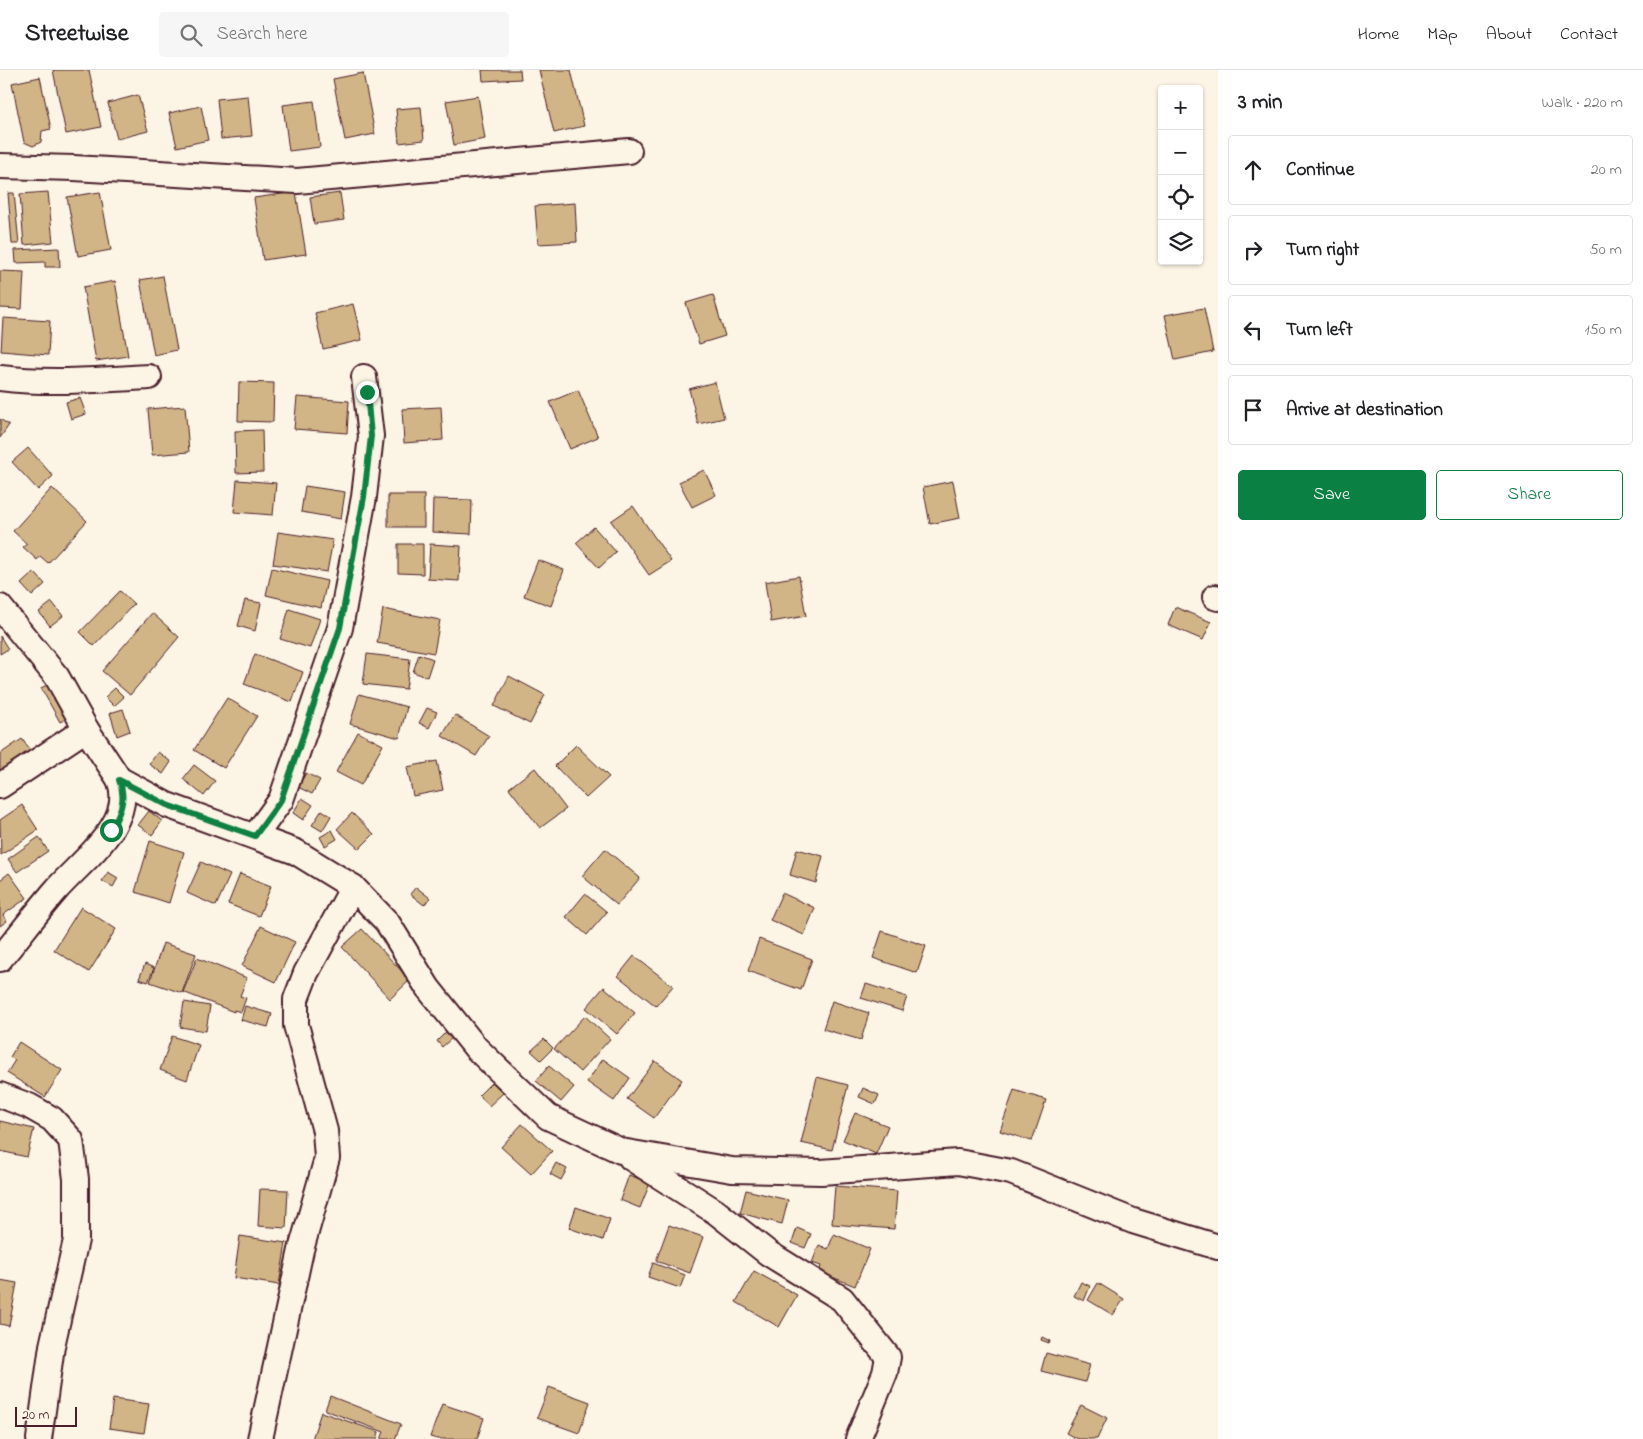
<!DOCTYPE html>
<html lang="en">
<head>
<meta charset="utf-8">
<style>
	body { margin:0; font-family:"Indie Flower",sans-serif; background:#f6f6f6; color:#202124 }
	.controls { position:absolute; right:15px; top:15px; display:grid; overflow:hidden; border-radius:5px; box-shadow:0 1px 4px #0004 }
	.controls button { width:45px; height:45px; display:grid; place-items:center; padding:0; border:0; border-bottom:1px solid #e0e0e0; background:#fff; color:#202124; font:25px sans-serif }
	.scale { position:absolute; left:15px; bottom:12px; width:62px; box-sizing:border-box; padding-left:5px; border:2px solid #4a1f2b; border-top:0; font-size:14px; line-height:18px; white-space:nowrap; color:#4a1f2b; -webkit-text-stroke:4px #fcf5e5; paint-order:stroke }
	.stop { position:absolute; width:15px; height:15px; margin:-11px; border:4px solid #0b8043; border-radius:50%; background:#fff }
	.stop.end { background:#0b8043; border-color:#fff; box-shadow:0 1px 5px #0008 }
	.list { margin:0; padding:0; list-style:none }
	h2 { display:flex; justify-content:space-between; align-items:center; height:65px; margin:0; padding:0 20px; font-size:21px }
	h2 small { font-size:16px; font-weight:400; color:#757577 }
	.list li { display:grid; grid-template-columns:32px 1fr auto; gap:15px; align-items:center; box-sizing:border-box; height:70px; margin:0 10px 10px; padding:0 10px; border:1px solid #e0e0e0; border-radius:5px }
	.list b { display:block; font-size:19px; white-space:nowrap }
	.list em { font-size:16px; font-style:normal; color:#757577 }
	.actions { display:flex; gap:10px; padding:15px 20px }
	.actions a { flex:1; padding:11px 0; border:1px solid #0b8043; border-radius:5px; text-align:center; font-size:18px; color:#0b8043 }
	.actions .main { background:#0b8043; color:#fff }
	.icon { flex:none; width:28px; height:28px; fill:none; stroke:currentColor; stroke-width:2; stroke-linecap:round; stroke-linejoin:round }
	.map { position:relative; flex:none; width:1218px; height:1369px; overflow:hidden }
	header { display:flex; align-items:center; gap:30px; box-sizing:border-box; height:70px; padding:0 25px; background:#fff; border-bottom:1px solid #e0e0e0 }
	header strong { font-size:24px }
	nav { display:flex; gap:28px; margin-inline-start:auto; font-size:18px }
	.search { width:350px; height:45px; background:#f6f6f6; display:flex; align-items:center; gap:12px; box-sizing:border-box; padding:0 18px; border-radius:5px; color:#757577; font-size:19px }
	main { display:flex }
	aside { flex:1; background:#fff }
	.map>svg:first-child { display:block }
	.building { fill:#d1b586; stroke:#4a1f2b }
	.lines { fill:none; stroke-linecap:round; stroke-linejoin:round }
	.minor-casing { stroke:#4a1f2b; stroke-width:28 }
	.minor { stroke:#fcf5e5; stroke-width:24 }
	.route { stroke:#0b8043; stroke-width:6 }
</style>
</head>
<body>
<header>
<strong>Streetwise</strong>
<div class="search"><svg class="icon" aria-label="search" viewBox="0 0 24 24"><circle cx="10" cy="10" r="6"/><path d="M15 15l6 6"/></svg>Search here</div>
<nav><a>Home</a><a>Map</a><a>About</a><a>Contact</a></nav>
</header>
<main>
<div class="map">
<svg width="1218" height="1369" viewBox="0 0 1218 1369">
	<rect width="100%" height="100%" fill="#fcf5e5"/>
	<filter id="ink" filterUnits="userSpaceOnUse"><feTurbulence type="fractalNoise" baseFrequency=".02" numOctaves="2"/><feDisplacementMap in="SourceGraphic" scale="10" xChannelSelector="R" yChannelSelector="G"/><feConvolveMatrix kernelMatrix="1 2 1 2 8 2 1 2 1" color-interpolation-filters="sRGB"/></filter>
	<g filter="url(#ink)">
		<g class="building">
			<polygon points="53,0 89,0 101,57 66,64"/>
			<polygon points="482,0 520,0 521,9 483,11"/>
			<polygon points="539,0 571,0 584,56 554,63"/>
			<polygon points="363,3 375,64 345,70 333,9"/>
			<polygon points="40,7 51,59 42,61 41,72 33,76 24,72 12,13"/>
			<polygon points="138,25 148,61 117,69 108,33"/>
			<polygon points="248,26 252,66 221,69 217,29"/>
			<polygon points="478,26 485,69 454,75 446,31"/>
			<polygon points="314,31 320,77 289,81 283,35"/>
			<polygon points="201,36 208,70 177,77 169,43"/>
			<polygon points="421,37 424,70 399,73 396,39"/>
			<polygon points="48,122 53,172 24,175 20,124"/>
			<polygon points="100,122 111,180 78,186 67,127"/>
			<polygon points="296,122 306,184 263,190 254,128"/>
			<polygon points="8,123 14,123 19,174 12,174"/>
			<polygon points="340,123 344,150 314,154 310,127"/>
			<polygon points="575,133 577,172 538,174 535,136"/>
			<polygon points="59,178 60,197 45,197 45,192 16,193 15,180"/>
			<polygon points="0,201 24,202 22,239 0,238"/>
			<polygon points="163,206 177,280 154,285 140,210"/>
			<polygon points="115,211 128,286 96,291 83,217"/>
			<polygon points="713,225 725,266 699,274 686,233"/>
			<polygon points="353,234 362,270 323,279 315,243"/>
			<polygon points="1204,238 1213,282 1175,290 1165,245"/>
			<polygon points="3,248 50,251 48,285 1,281"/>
			<polygon points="239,312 274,313 273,352 238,351"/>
			<polygon points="715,312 724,348 698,354 689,319"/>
			<polygon points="578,320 598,367 570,379 550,332"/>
			<polygon points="297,327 349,331 347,363 294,359"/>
			<polygon points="80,328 86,344 71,349 66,332"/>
			<polygon points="185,336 189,382 152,385 148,339"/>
			<polygon points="441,337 443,370 404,373 402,339"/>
			<polygon points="0,349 9,355 0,368"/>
			<polygon points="262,360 263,402 236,403 235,361"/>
			<polygon points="28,378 53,406 38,420 12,392"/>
			<polygon points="704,400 716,425 692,437 679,412"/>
			<polygon points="237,410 276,413 273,445 234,442"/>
			<polygon points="953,411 960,448 930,454 923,417"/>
			<polygon points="305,416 345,422 341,449 301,442"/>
			<polygon points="52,418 87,451 48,493 40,486 37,490 23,477 27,474 13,461"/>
			<rect x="388" y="425" width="36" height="32"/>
			<polygon points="433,429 472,430 471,464 432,462"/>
			<polygon points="633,436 671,491 649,505 611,451"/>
			<polygon points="594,457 616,482 599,498 576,473"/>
			<polygon points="278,462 333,470 327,502 273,494"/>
			<polygon points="398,474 423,474 423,504 398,503"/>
			<polygon points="430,474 461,476 459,511 428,509"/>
			<polygon points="538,490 564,500 551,536 524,526"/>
			<polygon points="272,498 327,511 321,538 266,525"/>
			<polygon points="34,502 45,514 32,526 21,514"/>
			<polygon points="799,506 806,546 771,552 765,512"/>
			<polygon points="120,521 134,534 94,576 80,562"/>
			<polygon points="245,530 261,533 255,561 238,556"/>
			<polygon points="52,532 63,546 50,556 39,542"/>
			<polygon points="1175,537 1211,552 1203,570 1168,555"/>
			<polygon points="289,539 320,549 310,578 280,569"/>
			<polygon points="383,539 440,550 434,583 377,573"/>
			<polygon points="152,543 179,567 130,625 102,601"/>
			<polygon points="0,566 8,579 0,584"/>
			<polygon points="255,584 303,602 292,632 244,614"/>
			<polygon points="367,584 410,589 406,619 363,614"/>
			<polygon points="419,584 433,589 427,607 413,602"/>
			<polygon points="509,606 545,625 530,654 494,636"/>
			<polygon points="53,612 72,646 60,652 41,618"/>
			<polygon points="115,618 124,627 114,636 105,627"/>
			<polygon points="359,624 407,637 399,668 350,654"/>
			<polygon points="227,628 257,646 224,698 194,680"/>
			<polygon points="427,638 437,642 429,658 419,653"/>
			<polygon points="123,639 130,661 117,666 110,643"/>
			<polygon points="455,645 489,666 476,686 442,666"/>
			<polygon points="358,662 383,675 361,715 336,702"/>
			<polygon points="22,669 32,683 0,706 0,684"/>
			<polygon points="576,675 609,707 586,728 555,696"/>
			<polygon points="158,682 171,692 163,704 149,694"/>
			<polygon points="437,691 443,720 413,726 407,697"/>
			<polygon points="194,695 215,711 204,726 183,709"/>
			<polygon points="535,698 566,739 540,758 509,718"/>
			<polygon points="306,703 320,710 312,724 298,717"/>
			<polygon points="302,728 313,735 303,750 293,743"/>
			<polygon points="22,735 38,760 1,785 0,750"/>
			<polygon points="322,740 331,746 322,761 312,755"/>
			<polygon points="149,741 162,751 152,765 138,755"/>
			<polygon points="352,743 374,764 359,779 337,759"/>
			<polygon points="332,760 337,769 325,776 320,767"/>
			<polygon points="39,767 48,781 17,802 8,789"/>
			<polygon points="150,771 184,782 169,833 135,822"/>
			<polygon points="605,779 640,808 617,835 582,806"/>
			<polygon points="797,779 823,786 816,813 790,805"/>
			<polygon points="201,792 230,805 216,836 187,823"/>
			<polygon points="108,802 118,808 113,817 102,811"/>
			<polygon points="9,803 27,828 3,845 7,851 0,856 0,810"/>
			<polygon points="240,804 271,816 259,846 228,834"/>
			<polygon points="416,817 430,828 424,835 410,824"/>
			<polygon points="782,823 815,838 804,865 770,850"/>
			<polygon points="585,824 607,842 587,865 566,847"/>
			<polygon points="81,837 116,859 89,902 54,880"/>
			<polygon points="261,856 295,872 276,912 242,896"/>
			<polygon points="362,859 410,910 390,929 342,877"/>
			<polygon points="882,861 926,876 917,903 873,888"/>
			<polygon points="759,869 812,889 801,920 748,901"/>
			<polygon points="163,873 196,884 182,923 150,912"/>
			<polygon points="634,886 673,916 656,936 618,906"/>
			<polygon points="197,888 247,908 240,926 246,928 241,942 234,940 234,942 183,922"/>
			<polygon points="145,894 154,898 148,912 139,909"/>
			<polygon points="866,914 907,927 902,941 861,928"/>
			<polygon points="604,917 635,943 617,964 586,938"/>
			<polygon points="832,931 869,943 861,970 823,959"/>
			<polygon points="184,932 210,936 206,961 180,957"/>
			<polygon points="245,936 272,944 268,957 241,950"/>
			<polygon points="585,946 610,969 580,1002 554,979"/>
			<polygon points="446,962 452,968 442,977 437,971"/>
			<polygon points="172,966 199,975 187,1010 160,1000"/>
			<polygon points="544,969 553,978 541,990 531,981"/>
			<polygon points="19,972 62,1000 45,1027 7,1003 15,990 10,987"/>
			<polygon points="603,989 630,1008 614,1031 587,1012"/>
			<polygon points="655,991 682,1010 654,1048 627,1029"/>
			<polygon points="549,996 574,1017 561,1032 536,1011"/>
			<polygon points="817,1007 848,1015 832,1080 801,1073"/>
			<polygon points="492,1012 503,1023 489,1036 479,1025"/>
			<polygon points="863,1018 879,1025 875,1034 859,1027"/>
			<polygon points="1014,1020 1046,1030 1032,1071 1000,1061"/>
			<polygon points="855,1043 888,1056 876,1084 843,1070"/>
			<polygon points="0,1051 34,1059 27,1087 0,1081"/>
			<polygon points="522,1054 552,1081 531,1104 501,1077"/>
			<polygon points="556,1093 567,1099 561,1110 550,1104"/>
			<polygon points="629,1105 650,1113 640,1138 620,1130"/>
			<polygon points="835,1116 897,1121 894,1159 832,1154"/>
			<polygon points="260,1119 288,1120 286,1158 258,1156"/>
			<polygon points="746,1120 788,1130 782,1154 740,1143"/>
			<polygon points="576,1137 610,1149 603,1170 569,1158"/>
			<polygon points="669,1155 703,1167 690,1203 656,1191"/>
			<polygon points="797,1158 811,1164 805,1178 792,1173"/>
			<polygon points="834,1164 870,1179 855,1216 819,1202 821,1196 812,1193 819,1175 828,1179"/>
			<polygon points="240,1166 286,1173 279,1215 234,1208"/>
			<polygon points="653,1193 685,1205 680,1218 648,1207"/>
			<polygon points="754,1201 797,1225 779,1257 736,1232"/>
			<polygon points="0,1210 17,1213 9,1256 0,1254"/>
			<polygon points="1081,1212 1090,1216 1084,1231 1074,1226"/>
			<polygon points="1098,1213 1124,1229 1113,1245 1088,1230"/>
			<polygon points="1042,1267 1050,1271 1049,1273 1041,1270"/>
			<polygon points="1046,1283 1090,1295 1085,1312 1041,1301"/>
			<polygon points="549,1317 590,1332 579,1363 537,1348"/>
			<polygon points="330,1326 401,1354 395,1369 381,1369 384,1362 325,1340"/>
			<polygon points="113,1329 149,1334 144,1363 109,1358"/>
			<polygon points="442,1334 484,1348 477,1369 437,1369 430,1367"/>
			<polygon points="1081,1335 1107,1348 1097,1369 1077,1369 1066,1363"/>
			<polygon points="321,1342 379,1362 377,1369 312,1369"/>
		</g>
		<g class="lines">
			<g class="minor-casing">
				<g id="minor">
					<polyline points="0,96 74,98 297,111 629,81"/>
					<path d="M0 308C49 314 99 310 149 307"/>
					<polyline points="1215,527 1218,528"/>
					<polyline points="0,537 57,607 86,659 119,709 167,735 296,782 353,817 387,852 428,918 476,978 548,1047 621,1081 732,1100 821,1102 958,1092 1011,1102 1133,1151 1218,1177"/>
					<polyline points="0,716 86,659"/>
					<polyline points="255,766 281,730 340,558 364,427 371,366 364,307"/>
					<path d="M0 889C19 866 37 842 56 820 81 791 137 752 119 709"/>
					<polyline points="0,1025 29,1036 52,1049 71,1070 76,1109 76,1170 52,1276 39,1369"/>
					<polyline points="631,1088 716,1142 768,1183 842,1229 888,1287 885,1303 858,1369"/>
					<polyline points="260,1369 301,1180 327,1088 325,1061 296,955 296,929 306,903 353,817"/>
				</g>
			</g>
			<use href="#minor" class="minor"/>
		</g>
	</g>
	<g class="lines" filter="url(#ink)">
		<path class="route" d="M111 760C120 742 127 730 119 710L167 735 255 766 281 730 340 558 364 427 371 366 367 322"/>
	</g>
</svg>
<div class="controls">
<button>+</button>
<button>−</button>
<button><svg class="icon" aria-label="locate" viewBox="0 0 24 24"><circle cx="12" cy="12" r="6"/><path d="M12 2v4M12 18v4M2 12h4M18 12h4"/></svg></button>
<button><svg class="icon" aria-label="layers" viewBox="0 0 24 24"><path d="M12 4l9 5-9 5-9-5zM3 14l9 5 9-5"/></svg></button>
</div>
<div class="scale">20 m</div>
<div class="stop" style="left:111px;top:760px"></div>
<div class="stop end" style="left:367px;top:322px"></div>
</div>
<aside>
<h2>3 min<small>Walk · 220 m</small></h2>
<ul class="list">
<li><svg class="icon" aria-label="ahead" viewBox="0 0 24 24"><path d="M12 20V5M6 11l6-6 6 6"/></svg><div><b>Continue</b></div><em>20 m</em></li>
<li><svg class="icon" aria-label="right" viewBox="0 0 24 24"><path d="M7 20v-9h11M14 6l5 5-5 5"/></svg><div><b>Turn right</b></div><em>50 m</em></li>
<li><svg class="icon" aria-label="left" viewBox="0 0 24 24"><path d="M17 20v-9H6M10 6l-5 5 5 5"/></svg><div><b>Turn left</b></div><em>150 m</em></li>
<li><svg class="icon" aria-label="arrive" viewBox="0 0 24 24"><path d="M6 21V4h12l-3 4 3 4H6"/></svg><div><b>Arrive at destination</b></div></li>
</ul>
<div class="actions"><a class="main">Save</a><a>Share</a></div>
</aside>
</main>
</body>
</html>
